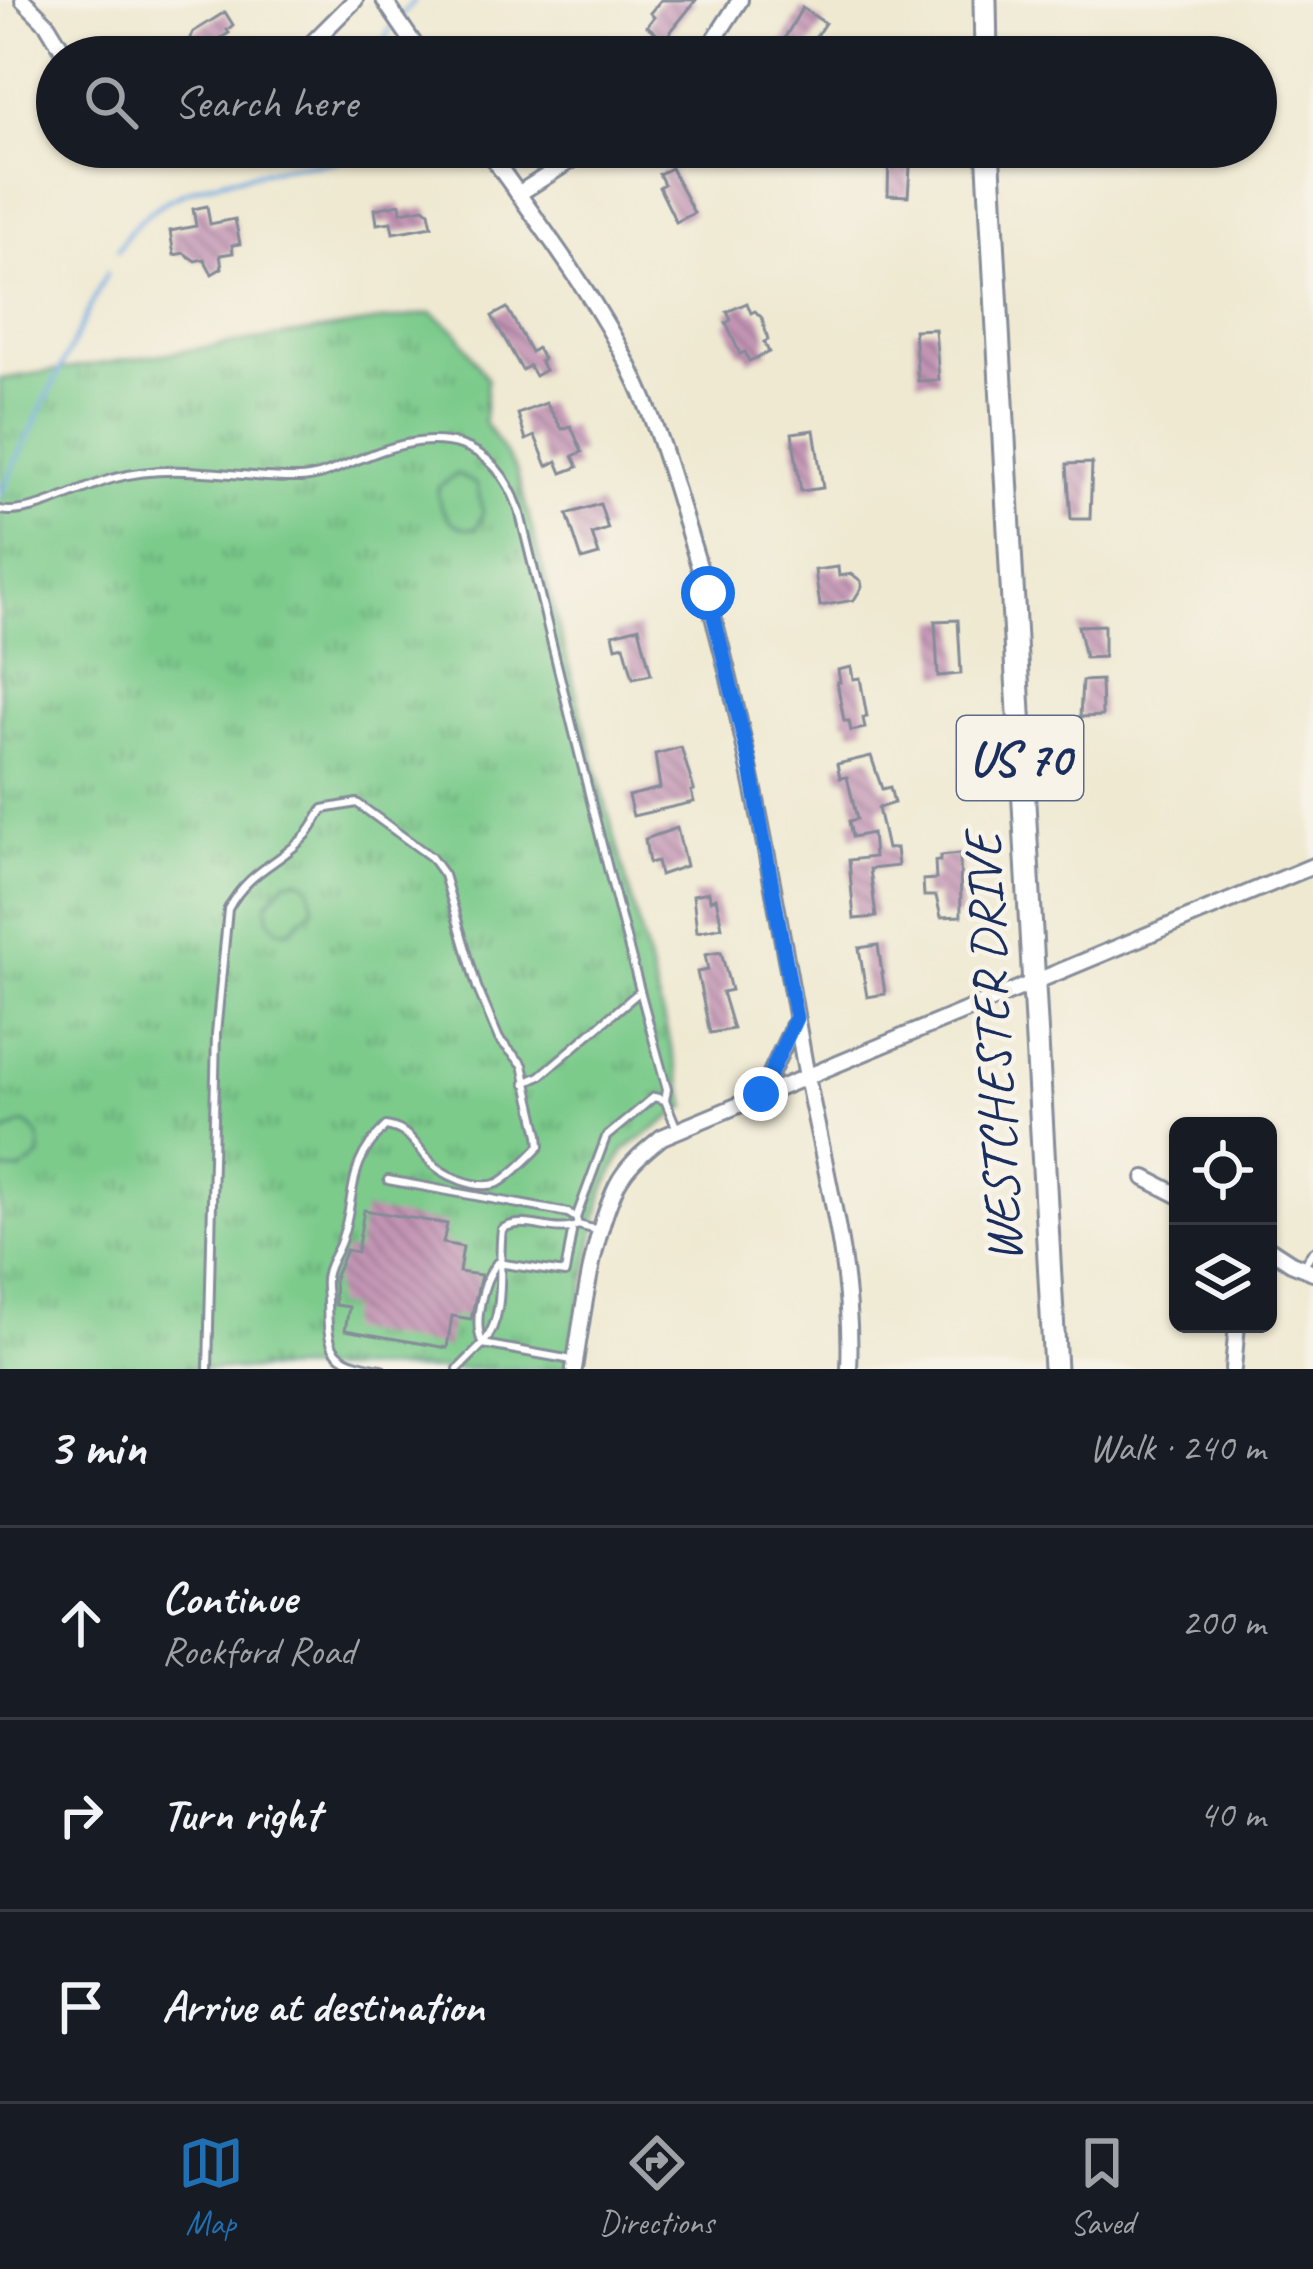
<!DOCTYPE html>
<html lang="en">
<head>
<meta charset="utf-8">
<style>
	body { margin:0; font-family:Caveat,sans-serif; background:#242831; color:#f1f3f6 }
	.controls { position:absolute; right:36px; bottom:36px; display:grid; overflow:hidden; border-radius:18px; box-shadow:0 3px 9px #0004 }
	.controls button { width:108px; height:108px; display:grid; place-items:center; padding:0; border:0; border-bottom:3px solid #363941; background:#171b24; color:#f1f3f6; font:60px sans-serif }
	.stop { position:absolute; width:36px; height:36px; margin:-27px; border:9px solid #1a73e8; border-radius:50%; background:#fff }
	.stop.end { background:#1a73e8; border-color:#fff; box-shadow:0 3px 12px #0008 }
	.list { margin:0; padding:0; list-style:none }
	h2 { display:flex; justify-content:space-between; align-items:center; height:156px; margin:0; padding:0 48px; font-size:51px }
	h2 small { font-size:39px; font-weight:400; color:#9ea1a6 }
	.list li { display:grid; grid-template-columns:78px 1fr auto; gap:36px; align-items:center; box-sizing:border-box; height:192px; padding:0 48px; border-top:3px solid #363941 }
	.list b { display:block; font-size:45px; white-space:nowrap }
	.list p { margin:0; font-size:39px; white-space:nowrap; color:#9ea1a6 }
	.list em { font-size:39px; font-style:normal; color:#9ea1a6 }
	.icon { flex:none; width:66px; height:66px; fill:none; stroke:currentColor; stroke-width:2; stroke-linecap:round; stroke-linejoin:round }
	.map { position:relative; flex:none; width:1313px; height:1369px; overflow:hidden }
	.search { position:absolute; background:#171b24; box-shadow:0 3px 9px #0004; left:36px; right:36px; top:36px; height:132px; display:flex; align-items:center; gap:30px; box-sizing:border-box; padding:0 42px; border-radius:66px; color:#9ea1a6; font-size:45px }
	.sheet { height:732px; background:#171b24 }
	nav { display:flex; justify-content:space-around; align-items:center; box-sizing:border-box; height:168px; border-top:3px solid #363941; background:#171b24; font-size:33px; color:#9ea1a6 }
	nav a { display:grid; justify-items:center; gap:6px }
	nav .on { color:#1f6fb2 }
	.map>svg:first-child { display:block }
	.grass { fill:url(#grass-tufts); stroke:#4b7d74; stroke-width:3 }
	.garden { fill:#7bcb8b; stroke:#4b7d74; stroke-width:3 }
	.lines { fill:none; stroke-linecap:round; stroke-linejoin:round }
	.stream { stroke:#71aae1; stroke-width:4.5 }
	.building { fill:url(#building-back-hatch) }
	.service-casing { stroke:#858c98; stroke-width:12 }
	.minor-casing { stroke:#858c98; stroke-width:20 }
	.primary-casing { stroke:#858c98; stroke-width:27 }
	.service { stroke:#fff; stroke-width:6 }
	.minor { stroke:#fff; stroke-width:14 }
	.primary { stroke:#fff; stroke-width:21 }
	.route { stroke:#1a73e8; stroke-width:15 }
	.labels { text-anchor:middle; stroke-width:9; stroke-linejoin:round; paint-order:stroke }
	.shield { fill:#f7f3e8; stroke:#5d6a87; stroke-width:3 }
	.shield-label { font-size:48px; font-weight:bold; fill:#1b2f5e }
	.street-label { font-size:51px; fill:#1b2f5e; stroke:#f7f3e8 }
</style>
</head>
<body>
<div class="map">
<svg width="1313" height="1369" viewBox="0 0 1313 1369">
	<defs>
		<pattern id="grass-tufts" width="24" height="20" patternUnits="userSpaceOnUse" patternTransform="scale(3)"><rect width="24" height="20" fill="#7bcb8b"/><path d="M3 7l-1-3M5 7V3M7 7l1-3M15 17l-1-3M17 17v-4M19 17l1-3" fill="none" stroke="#64a575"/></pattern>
		<pattern id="building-back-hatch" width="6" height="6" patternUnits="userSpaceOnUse" patternTransform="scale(3)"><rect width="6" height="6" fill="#c394b4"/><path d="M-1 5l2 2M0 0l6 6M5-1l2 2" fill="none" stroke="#9e7996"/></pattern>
	</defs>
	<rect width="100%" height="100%" fill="#f7f3e8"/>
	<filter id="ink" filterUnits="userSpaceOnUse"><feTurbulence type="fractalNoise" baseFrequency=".00833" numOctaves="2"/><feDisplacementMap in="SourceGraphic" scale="24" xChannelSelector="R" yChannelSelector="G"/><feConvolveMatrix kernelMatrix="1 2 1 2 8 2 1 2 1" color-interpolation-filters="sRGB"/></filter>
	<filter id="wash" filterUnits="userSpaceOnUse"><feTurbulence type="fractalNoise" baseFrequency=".004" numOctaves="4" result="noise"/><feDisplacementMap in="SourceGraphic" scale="48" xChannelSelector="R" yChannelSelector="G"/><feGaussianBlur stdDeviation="2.7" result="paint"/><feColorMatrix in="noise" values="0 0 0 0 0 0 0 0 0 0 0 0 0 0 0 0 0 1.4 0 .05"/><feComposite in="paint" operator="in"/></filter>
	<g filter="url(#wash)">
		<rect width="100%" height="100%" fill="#efe9d1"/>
		<polygon class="grass" points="432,313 457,332 487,379 484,422 516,470 687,1106 624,1150 603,1192 567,1369 0,1369 0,379"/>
		<g class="garden">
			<path d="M457 474 477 485 483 513 476 528C453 533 436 507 438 487Z"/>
			<polygon points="299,879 309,885 314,907 290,930 278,930 268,918 267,903 286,881"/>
			<path d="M24 1123C39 1131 41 1140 40 1156L20 1171 0 1170V1135Z"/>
		</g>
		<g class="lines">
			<g class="stream">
				<polyline points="374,57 392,26 415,0"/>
				<path d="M118 250C151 187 223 181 286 167 311 162 337 170 354 147"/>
				<polyline points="0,495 107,272"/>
			</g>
		</g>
		<g id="blocks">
			<g class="building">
				<polygon points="661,0 696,0 664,40 647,26 654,17 650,13"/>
				<polygon points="802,8 825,23 802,57 774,57"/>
				<polygon points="225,12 233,25 227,30 229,33 203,49 201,45 182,57 153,57 189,40 193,32"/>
				<polygon points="889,153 911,154 908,196 888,195"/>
				<polygon points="671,168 694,213 676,222 659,187 664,184 659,174"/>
				<polygon points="400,204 401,212 424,208 429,212 432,226 393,233 391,222 377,224 375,209"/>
				<polygon points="207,206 210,224 235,219 240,244 232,245 233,253 220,255 222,268 212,274 204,259 195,261 184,253 174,255 170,231 196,226 193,209"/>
				<polygon points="747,303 751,313 755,311 762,318 768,340 764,342 769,352 749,361 745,352 740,354 726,323 731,320 727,312"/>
				<polygon points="507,308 531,352 537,348 543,359 540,361 545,370 535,376 529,366 522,370 492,316"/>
				<polygon points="935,329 939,380 918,381 914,330"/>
				<polygon points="546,403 562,429 571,426 582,452 573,456 578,467 562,473 557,461 547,466 535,436 526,440 518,414"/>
				<polygon points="814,430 823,488 801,491 792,433"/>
				<polygon points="1092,463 1090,519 1071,519 1067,464"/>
				<polygon points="600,504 608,529 592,534 599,555 582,560 567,514"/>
				<polygon points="838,567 839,576 852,574 861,581 862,587 854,600 820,606 815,570"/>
				<polygon points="958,620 961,674 938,676 935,621"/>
				<polygon points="1104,625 1104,657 1085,658 1078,626"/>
				<polygon points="639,627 651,674 633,678 624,645 616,647 613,634"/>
				<polygon points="851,667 853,679 860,678 867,717 863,718 865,728 851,731 849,721 844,721 837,682 840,682 838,670"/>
				<polygon points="1101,680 1102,716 1080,717 1082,681"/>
				<polygon points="681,747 694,790 691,791 694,802 633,816 628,796 660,788 655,754"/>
				<polygon points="871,756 882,789 890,787 894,803 878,808 887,849 896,848 898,866 870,869 876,917 854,919 849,860 874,857 872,833 852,837 849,821 857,819 847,777 840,778 837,764"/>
				<polygon points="677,828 686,866 660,875 657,861 649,863 645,839"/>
				<polygon points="960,854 961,916 941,917 936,896 924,896 923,880 936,879 935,861 940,861 940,856"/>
				<polygon points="709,892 710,900 716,898 722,927 697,932 693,895"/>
				<polygon points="878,945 885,994 867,997 859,948"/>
				<polygon points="721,952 731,990 722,992 733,1029 710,1033 697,972 708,970 705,955"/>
				<polygon points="364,1210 447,1224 443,1243 463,1247 459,1272 481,1275 471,1319 452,1316 447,1348 345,1330 349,1307 335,1305 334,1278 346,1250 357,1252"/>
			</g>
		</g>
	</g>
	<g filter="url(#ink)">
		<use href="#blocks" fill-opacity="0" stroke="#858c98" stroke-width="3"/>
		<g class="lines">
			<g class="service-casing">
				<g id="service">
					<path d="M0 510C31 517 84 486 115 478 175 461 239 479 300 478 325 477 347 463 370 455 438 428 494 437 519 510 567 704 613 897 667 1089L665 1100"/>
					<polyline points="525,1083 540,1076 639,992"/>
					<polyline points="388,1180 568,1213 576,1218"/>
					<polyline points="597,1230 578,1225 576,1218 606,1137 654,1097 665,1100 677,1129"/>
					<polyline points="497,1263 565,1273 572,1232"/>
					<polyline points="1302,1268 1313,1251"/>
					<path d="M483 1344C508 1313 497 1265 502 1229 527 1214 554 1237 578 1225"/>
					<path d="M483 1344C472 1324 483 1280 497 1263"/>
					<path d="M208 1369 216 1034 228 909C250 868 282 863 307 834 313 827 318 817 323 809L357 803 431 857 444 875 477 987 499 1039 523 1065 539 1135 540 1146C532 1155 507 1179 498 1183 478 1191 441 1175 429 1160 415 1144 409 1130 386 1126 345 1165 357 1194 342 1238 339 1250 330 1260 327 1273 324 1283 327 1291 327 1301 328 1350 329 1360 381 1369"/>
					<polyline points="458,1369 483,1344 572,1360"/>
				</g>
			</g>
			<g class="minor-casing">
				<g id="minor">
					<polyline points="23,0 47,24 67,57"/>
					<polyline points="384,0 423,57"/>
					<polyline points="298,57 355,0"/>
					<polyline points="703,57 740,0"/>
					<path d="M485 147C535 219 591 289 630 368 656 420 671 475 688 530 742 702 772 878 803 1055 821 1159 854 1263 849 1369"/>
					<polyline points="518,194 592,147"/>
					<polyline points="761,1094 795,1022"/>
					<polyline points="1145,1178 1178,1195"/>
					<polyline points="1268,1248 1291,1263 1313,1272"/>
					<path d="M574 1369C583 1312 592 1237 617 1185 627 1165 645 1151 662 1137L1313 866"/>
					<polyline points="1233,1369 1237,1324"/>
				</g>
			</g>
			<g class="primary-casing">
				<g id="primary">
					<polyline points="985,0 986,57"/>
					<polyline points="988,147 1055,1369"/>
				</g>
			</g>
			<use href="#service" class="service"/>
			<use href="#minor" class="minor"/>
			<use href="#primary" class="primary"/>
		</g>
	</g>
	<g class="lines" filter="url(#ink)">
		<polyline class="route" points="708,593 750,764 796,1018 761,1094"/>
	</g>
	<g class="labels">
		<rect class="shield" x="957" y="716" width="126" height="84" rx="9"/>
		<g class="shield-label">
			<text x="1020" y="775">US 70</text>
		</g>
		<g class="street-label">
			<text transform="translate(992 1048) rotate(-93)" y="18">WESTCHESTER DRIVE</text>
		</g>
	</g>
</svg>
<div class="controls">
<button><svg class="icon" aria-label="locate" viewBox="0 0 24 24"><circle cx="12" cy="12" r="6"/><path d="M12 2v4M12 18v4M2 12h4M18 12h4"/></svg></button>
<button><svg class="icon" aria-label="layers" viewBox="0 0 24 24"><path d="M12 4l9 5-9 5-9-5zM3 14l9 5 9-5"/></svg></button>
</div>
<div class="stop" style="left:708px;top:593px"></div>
<div class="stop end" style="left:761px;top:1094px"></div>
<div class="search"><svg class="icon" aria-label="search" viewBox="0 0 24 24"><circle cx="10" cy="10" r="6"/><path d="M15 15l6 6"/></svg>Search here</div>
</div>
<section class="sheet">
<h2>3 min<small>Walk · 240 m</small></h2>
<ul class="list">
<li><svg class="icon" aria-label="ahead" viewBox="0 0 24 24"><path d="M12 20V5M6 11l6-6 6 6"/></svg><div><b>Continue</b><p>Rockford Road</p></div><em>200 m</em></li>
<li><svg class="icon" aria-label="right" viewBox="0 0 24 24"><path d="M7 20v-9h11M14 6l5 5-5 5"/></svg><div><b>Turn right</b></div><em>40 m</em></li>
<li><svg class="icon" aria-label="arrive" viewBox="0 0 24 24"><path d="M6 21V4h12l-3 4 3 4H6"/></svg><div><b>Arrive at destination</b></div></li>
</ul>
</section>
<nav>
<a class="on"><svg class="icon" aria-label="map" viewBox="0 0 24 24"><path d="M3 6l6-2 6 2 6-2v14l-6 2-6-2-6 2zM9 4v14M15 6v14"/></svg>Map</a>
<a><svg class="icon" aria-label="directions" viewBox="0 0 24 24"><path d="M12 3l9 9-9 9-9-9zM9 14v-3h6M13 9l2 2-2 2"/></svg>Directions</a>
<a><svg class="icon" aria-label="saved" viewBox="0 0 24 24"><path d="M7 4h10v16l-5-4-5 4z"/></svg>Saved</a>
</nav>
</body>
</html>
